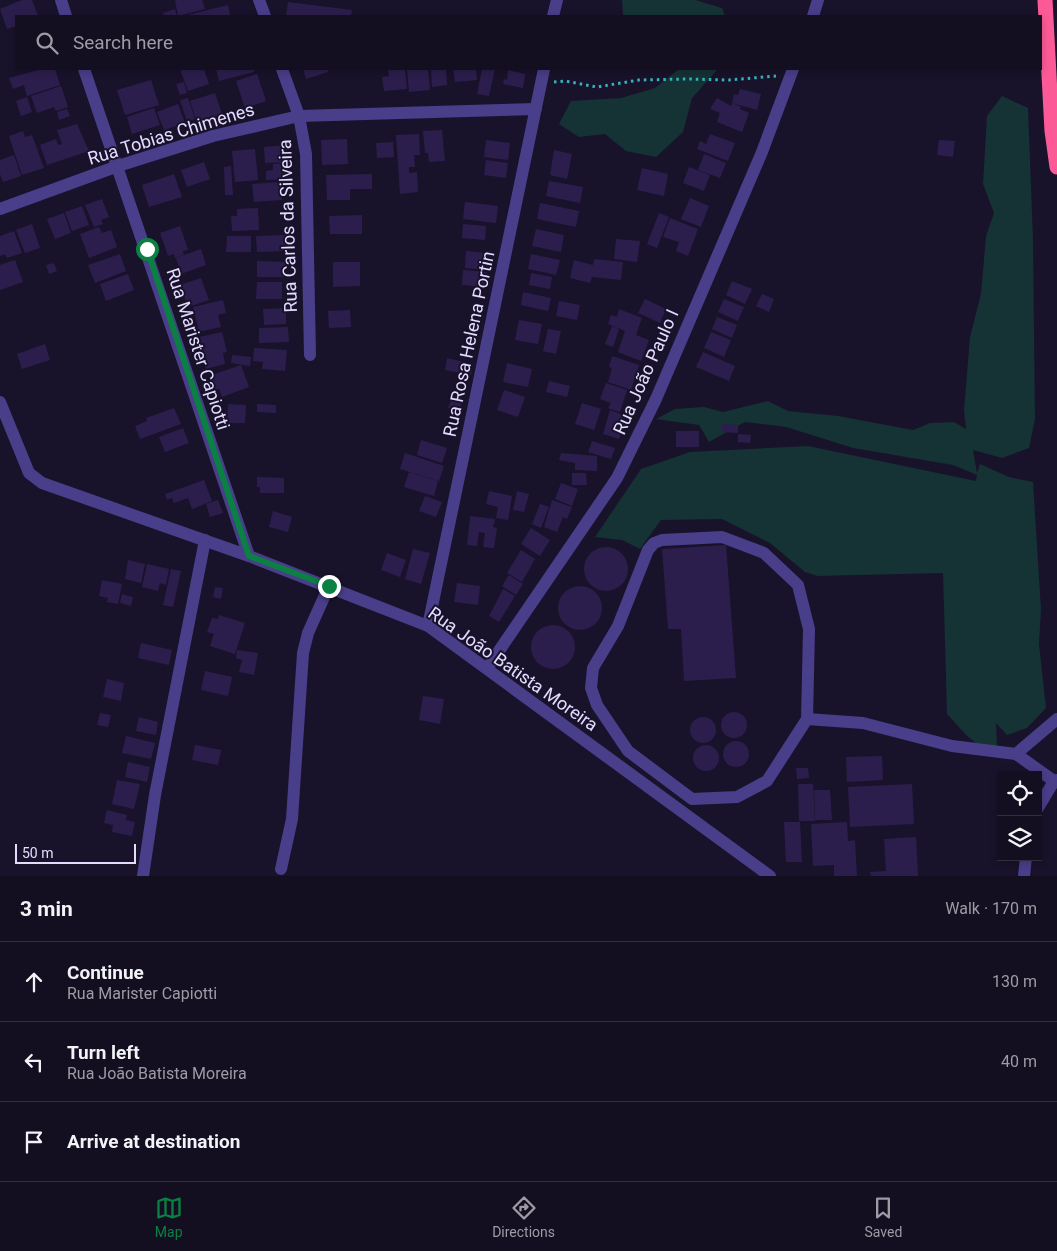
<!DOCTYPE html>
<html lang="en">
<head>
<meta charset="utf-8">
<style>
	body { margin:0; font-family:Roboto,sans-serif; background:#1c1729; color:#f1f3f6 }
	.controls { position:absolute; right:15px; bottom:15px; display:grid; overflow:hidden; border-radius:0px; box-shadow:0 2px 8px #0003 }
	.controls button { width:45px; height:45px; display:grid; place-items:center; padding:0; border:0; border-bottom:1px solid #322e3e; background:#130e20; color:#f1f3f6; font:25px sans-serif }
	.scale { position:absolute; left:15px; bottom:12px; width:121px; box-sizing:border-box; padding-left:5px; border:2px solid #e4dcfe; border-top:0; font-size:14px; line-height:18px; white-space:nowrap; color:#e4dcfe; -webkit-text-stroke:4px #19122b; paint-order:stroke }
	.stop { position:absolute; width:15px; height:15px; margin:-11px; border:4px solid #0b8043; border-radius:50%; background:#fff }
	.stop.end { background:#0b8043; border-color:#fff; box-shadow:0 1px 5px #0008 }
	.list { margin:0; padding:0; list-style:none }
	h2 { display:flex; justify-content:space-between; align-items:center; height:65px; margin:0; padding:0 20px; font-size:21px }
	h2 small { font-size:16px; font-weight:400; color:#9d9ca5 }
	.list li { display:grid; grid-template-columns:32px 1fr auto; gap:15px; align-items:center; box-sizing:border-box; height:80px; padding:0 20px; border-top:1px solid #322e3e }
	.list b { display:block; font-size:19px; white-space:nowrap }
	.list p { margin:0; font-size:16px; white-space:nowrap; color:#9d9ca5 }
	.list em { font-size:16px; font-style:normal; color:#9d9ca5 }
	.icon { flex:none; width:28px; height:28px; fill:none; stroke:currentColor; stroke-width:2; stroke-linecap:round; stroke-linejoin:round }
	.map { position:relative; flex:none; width:1057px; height:876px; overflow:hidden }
	.search { position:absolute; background:#130e20; box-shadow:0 2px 8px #0003; left:15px; right:15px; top:15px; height:55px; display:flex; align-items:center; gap:12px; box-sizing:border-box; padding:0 18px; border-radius:0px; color:#9d9ca5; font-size:19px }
	.sheet { height:305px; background:#130e20 }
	nav { display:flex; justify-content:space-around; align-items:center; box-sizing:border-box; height:70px; border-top:1px solid #322e3e; background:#130e20; font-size:14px; color:#9d9ca5 }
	nav a { display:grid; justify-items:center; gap:2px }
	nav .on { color:#0b8043 }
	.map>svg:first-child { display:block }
	.green { fill:#153235 }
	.building { fill:#2c1e4c }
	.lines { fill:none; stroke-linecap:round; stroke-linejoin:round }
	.path { stroke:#33b5bb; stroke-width:3; stroke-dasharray:2.5 4; stroke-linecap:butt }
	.minor { stroke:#493e89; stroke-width:12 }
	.highway { stroke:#fc5a96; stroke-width:15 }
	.route { stroke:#0b8043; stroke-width:6 }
	.labels { text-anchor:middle; stroke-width:4; stroke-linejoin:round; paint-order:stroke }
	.street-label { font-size:18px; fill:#e4dcfe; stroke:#19122b }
</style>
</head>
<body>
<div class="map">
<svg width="1057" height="876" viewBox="0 0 1057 876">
	<rect width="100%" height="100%" fill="#19122b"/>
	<g class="green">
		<polygon points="622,0 695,0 722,8 725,16 623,16"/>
		<polygon points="679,69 718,69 692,98 683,132 656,157 626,151 605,134 579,137 559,124 571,101 621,98 655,88"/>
		<polygon points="1002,96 1028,108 1033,240 1035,419 1029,448 1002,458 973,450 977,473 980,464 1009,477 1033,482 1041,609 1039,644 1046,708 1027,728 1007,735 996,723 997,745 981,747 966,735 947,714 943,573 818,576 805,572 770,543 722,519 661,520 640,549 622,540 595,537 641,469 690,452 808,446 976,481 977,475 953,465 853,448 786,427 745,422 709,442 699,425 656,419 675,409 704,407 723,412 768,401 788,411 838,416 913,430 930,423 954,422 966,429 964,410 970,337 981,294 986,236 994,213 983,184 987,116"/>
	</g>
	<g class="building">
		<polygon points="22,0 32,0 38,16 16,16 16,26 7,29 0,9"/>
		<polygon points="175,0 202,0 205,9 178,16"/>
		<polygon points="288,2 352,10 351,16 286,16"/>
		<polygon points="228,5 230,15 184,16"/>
		<polygon points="175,9 177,16 164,16 163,13"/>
		<polygon points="42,69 55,69 60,85 27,96 24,85 13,89 9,78"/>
		<polygon points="180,69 204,69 209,84 188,91"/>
		<polygon points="216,69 254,69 254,72 219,81"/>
		<polygon points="303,69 327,69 328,72 306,79"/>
		<polygon points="388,69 405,69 407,89 384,91 382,77 389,76"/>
		<polygon points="407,69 428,69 430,90 409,92"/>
		<polygon points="431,69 446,69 447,85 432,87"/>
		<polygon points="453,69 476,69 477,80 455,82"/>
		<polygon points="482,69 495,69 489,96 477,94"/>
		<polygon points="508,70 525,74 523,88 503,84 504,79 507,80"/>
		<polygon points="257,74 266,101 245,108 236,81"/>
		<polygon points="151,80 159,105 125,115 117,90"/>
		<polygon points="184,82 187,93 180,95 176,84"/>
		<polygon points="61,86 68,107 56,111 54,107 37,113 31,96"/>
		<polygon points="740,89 761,94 757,110 732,103 734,94 738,95"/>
		<polygon points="215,93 222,114 197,122 190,101"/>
		<polygon points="27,97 32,112 21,116 16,101"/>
		<polygon points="188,98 195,119 187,121 180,100"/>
		<polygon points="717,98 731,106 732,103 741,107 740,109 749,113 742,132 717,122 720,113 710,109"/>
		<polygon points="178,104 185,123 164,130 157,112"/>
		<polygon points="154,108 160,125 132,134 127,117"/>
		<polygon points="67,109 70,116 59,120 57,112"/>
		<polygon points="77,124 89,151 47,165 40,145 56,139 58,145 62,144 57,130"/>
		<polygon points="442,130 445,161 429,162 428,153 425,153 423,131"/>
		<polygon points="23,131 25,137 32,135 44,168 22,175 9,136"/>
		<polygon points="419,134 420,155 414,155 415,167 409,167 409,173 417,172 418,192 400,194 396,135"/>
		<polygon points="710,134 735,143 728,161 697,149 700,141 706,144"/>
		<polygon points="347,139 348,164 322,165 321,140"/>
		<polygon points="486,140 510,143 508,160 484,157"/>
		<polygon points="939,140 955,141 953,157 937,155"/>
		<polygon points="393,142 394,157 377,158 376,143"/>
		<polygon points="287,145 288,162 265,163 264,147"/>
		<polygon points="255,149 258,180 235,182 232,151"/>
		<polygon points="554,150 572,154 567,179 550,175"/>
		<polygon points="704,154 726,163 720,178 698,170"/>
		<polygon points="14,155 21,176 3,182 0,174 0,160"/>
		<polygon points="486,160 508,163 506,178 484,175"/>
		<polygon points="204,162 210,179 187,187 181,170"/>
		<polygon points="289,163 290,179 266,180 266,171 273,170 273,164"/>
		<polygon points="231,166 233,195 225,195 224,167"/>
		<polygon points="689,167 710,175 704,191 683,183"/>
		<polygon points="642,168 668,174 664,196 637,190"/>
		<polygon points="174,174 182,197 149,207 142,185"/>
		<polygon points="372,174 372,189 350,189 350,200 327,200 326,175"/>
		<polygon points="549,181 583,187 580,203 546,196"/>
		<polygon points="281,182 282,200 254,202 252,184"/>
		<polygon points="690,198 709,206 701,227 681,219"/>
		<polygon points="102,199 109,217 101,220 103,224 94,227 85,205"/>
		<polygon points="465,202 498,206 496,223 463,219"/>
		<polygon points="540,203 579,211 576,227 537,219"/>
		<polygon points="82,206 89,225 72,231 65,212"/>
		<polygon points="258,208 259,230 232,231 231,216 237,216 237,209"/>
		<polygon points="64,213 71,233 55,239 47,219"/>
		<polygon points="659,213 669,217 657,248 647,244"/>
		<polygon points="362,215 362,234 330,234 329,216"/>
		<polygon points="670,218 698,229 688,256 676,251 679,242 663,237"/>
		<polygon points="32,224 40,248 25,253 16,230"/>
		<polygon points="463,224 486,226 485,240 462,238"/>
		<polygon points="180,226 188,250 183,251 184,255 175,258 174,254 168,256 160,233"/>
		<polygon points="99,227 102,233 111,230 117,247 89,258 80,234"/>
		<polygon points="536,229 564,235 561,252 532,246"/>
		<polygon points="14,231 22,253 7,258 5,254 0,256 0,236"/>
		<polygon points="285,235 286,251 257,252 256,236"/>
		<polygon points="227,236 251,236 251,252 226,252"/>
		<polygon points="616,239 640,241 637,262 614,259"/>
		<polygon points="201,249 206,265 181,274 176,258"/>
		<polygon points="466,251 487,253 486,270 465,268"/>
		<polygon points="120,254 126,271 95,283 88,265"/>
		<polygon points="531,254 560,260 556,275 528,269"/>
		<polygon points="594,259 623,262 621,280 592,277 590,283 570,278 574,260 593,265"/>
		<polygon points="15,260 23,282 0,290 0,265"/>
		<polygon points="257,261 285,262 285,277 257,277"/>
		<polygon points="333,262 360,262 360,286 333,287"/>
		<polygon points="54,263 57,271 49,274 46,265"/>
		<polygon points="463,270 487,272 486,287 462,285"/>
		<polygon points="531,273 552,277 550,289 529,285"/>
		<polygon points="128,274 134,290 106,301 100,284"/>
		<polygon points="201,278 209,300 188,307 180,285"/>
		<polygon points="732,281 752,289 745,304 726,295"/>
		<polygon points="257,282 282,282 282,299 256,299"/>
		<polygon points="523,292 551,298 548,311 521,305"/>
		<polygon points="762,294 774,299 769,312 756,306"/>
		<polygon points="645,299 666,309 660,323 638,313"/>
		<polygon points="724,299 744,307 738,321 718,312"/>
		<polygon points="223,300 226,313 218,315 221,327 199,332 193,307"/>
		<polygon points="559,301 580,305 577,320 556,316"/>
		<polygon points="286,308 286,324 264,325 263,309"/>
		<polygon points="619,309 642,318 636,335 649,340 641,361 618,352 625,331 608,324 611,315 617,317"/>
		<polygon points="350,310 351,327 329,328 328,311"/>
		<polygon points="717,317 737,325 732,338 712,329"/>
		<polygon points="519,320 542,324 538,344 515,340"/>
		<polygon points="612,326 619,329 613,347 605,344"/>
		<polygon points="288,327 289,342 259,343 259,328"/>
		<polygon points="548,329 561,331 556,354 543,351"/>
		<polygon points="222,332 227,352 223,353 225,364 206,369 199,337"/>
		<polygon points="711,332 731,340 724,357 704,348"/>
		<polygon points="45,344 50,360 22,369 17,354"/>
		<polygon points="254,348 287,350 285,371 262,369 263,362 253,361"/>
		<polygon points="703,352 735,366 729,381 696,367"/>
		<polygon points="232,355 251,357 250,366 231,363"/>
		<polygon points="612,356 639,365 631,390 608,382 612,368 609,367"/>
		<polygon points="447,358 473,364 471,375 445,370"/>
		<polygon points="507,363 532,369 528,387 503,382"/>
		<polygon points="241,365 249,387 222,397 219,389 214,390 209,376"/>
		<polygon points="549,381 570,386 567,397 546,392"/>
		<polygon points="606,383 627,390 620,412 608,408 611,403 600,399"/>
		<polygon points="504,390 525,397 518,417 497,410"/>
		<polygon points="452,397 463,400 459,411 448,408"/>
		<polygon points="582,403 601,409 594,430 575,424"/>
		<polygon points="228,404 246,405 245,423 227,423"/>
		<polygon points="257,404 276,405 276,413 257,412"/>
		<polygon points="174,408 181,424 140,439 135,426 147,421 146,418"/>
		<polygon points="610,410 626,416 619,439 603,434"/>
		<polygon points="722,424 738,425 738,433 722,432"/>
		<polygon points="183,428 189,443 165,452 159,437"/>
		<rect x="676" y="431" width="23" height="16"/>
		<polygon points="738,434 751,435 750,443 738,442"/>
		<polygon points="421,440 447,448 442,463 417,455"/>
		<polygon points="592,441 615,448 611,459 588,452"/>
		<polygon points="405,453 444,466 439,481 400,469"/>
		<polygon points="561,453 597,456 597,471 575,470 575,463 559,460"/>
		<polygon points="409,472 438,481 434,496 404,487"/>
		<polygon points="572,473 586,473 587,485 572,485"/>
		<polygon points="257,477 284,478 284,493 260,493 260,487 257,487"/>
		<polygon points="204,480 212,501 192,509 188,498 174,503 172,498 167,500 165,494"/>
		<polygon points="561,483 578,489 572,506 555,499"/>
		<polygon points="489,491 512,496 508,520 496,518 498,507 486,504"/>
		<polygon points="517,491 529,494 524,512 513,510"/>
		<polygon points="425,496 442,502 436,517 419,511"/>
		<polygon points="218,500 223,513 210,517 206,504"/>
		<polygon points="552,500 572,507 567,519 563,517 557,532 544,527"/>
		<polygon points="540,504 549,507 541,528 532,524"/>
		<polygon points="273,511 292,517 288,532 269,527"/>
		<polygon points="470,516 495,519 493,527 497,528 494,548 483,547 485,533 479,532 477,546 467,545"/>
		<polygon points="531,528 550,540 540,556 521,544"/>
		<polygon points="726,545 736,678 684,681 681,629 668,629 662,549"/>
		<circle cx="606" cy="569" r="22"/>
		<polygon points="413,549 430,553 421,584 405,579"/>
		<polygon points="521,550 535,559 522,582 507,573"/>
		<polygon points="387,553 406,560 400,577 381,570"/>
		<polygon points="128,560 145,564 141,583 125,579"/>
		<polygon points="147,564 169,569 166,585 160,583 158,591 142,587"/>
		<polygon points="171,569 181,571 173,607 163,605"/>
		<polygon points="509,575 523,584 516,595 502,586"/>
		<polygon points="102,580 122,584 118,604 107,602 108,598 99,596"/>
		<polygon points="457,583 480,586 478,605 454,602"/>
		<circle cx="580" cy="608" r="22"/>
		<polygon points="215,587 223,588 221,599 213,597"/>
		<polygon points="503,589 515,596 499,622 489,616"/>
		<polygon points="122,594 133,597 131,606 120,603"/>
		<polygon points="219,615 245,623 235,654 210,646 214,634 207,632 212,618 218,619"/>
		<circle cx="553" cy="647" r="22"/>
		<polygon points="141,643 172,650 169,665 138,658"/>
		<polygon points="237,650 258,653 254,675 239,672 242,660 236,658"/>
		<polygon points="205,671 232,677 228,696 201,690"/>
		<polygon points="107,679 124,683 121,701 103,697"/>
		<polygon points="423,696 444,699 440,724 419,720"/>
		<circle cx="734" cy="725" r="13"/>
		<polygon points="100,713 111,715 108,727 97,725"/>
		<polygon points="139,717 158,722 156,735 136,731"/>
		<circle cx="703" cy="730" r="13"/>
		<polygon points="126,736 155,743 151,759 122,753"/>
		<circle cx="736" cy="754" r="13"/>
		<polygon points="195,745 221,750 218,765 192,760"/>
		<circle cx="706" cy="758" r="13"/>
		<polygon points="882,756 883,780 847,782 846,757"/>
		<polygon points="128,762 150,767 147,782 125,777"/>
		<polygon points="796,768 808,768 809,778 797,779"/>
		<polygon points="117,780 140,784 134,809 112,804"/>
		<polygon points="798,784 813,784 815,821 799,821"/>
		<polygon points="912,784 914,824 850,827 848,787"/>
		<polygon points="814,790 830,790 832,820 815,820"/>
		<polygon points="107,810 127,815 126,820 135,822 132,836 112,832 113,825 104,823"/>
		<polygon points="784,822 800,822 802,862 786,862"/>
		<polygon points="847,822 848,841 855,840 857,876 834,876 834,865 813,866 811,824"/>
		<polygon points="916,837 918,876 871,876 870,872 886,871 884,839"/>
	</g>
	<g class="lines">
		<polyline class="path" points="554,82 565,81 597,87 639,80 687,79 729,80 776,76"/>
		<g class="minor">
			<polyline points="61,0 66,16"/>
			<polyline points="259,0 265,16"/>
			<polyline points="553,16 557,0"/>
			<polyline points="813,16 818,0"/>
			<polyline points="84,69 249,556"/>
			<polyline points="282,69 299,116 306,154 310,355"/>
			<polyline points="0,209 118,166 213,136 299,116 536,109"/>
			<polyline points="0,402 29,473 42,483 249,556 428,626 770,876"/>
			<polygon points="722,537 764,553 798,585 809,629 807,719 767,781 737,797 692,799 628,751 597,705 591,688 593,668 618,626 648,550 654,543 662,540"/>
			<polyline points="428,626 544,69"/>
			<polyline points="488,667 617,478 656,399 762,152 793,69"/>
			<polyline points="807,719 863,723 952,746 1016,754 1054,781"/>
			<polyline points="1016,754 1057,719"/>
			<polyline points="1038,808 1054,781 1057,780"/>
			<polyline points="281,869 292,819 303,653 308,633 329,586"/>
			<polyline points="143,876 155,795 205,540"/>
			<polyline points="1024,876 1026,857"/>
		</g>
		<polyline class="highway" points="1045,0 1052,131 1057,167"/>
	</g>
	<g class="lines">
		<polyline class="route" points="147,249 249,556 329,586"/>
	</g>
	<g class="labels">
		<g class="street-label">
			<text transform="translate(171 134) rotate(-17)" y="6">Rua Tobias Chimenes</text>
			<text transform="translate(288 226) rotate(-92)" y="6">Rua Carlos da Silveira</text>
			<text transform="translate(469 344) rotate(-78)" y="6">Rua Rosa Helena Portin</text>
			<text transform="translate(198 349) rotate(72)" y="6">Rua Marister Capiotti</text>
			<text transform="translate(646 372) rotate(-66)" y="6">Rua João Paulo I</text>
			<text transform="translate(513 669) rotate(35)" y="6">Rua João Batista Moreira</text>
		</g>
	</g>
</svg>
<div class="controls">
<button><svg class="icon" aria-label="locate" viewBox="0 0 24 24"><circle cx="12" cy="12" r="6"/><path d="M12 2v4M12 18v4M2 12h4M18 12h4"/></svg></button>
<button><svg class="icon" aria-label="layers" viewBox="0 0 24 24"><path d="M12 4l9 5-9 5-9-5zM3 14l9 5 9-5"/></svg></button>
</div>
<div class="scale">50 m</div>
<div class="stop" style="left:147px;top:249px"></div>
<div class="stop end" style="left:329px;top:586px"></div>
<div class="search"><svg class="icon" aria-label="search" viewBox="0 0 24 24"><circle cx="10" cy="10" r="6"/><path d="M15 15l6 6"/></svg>Search here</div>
</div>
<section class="sheet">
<h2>3 min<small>Walk · 170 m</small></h2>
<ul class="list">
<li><svg class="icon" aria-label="ahead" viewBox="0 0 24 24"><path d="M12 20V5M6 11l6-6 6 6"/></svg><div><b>Continue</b><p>Rua Marister Capiotti</p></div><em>130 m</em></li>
<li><svg class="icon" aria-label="left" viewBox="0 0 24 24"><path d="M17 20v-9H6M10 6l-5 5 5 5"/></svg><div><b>Turn left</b><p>Rua João Batista Moreira</p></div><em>40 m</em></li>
<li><svg class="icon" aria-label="arrive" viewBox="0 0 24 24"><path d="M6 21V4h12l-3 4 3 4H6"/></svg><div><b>Arrive at destination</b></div></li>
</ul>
</section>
<nav>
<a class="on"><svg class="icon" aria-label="map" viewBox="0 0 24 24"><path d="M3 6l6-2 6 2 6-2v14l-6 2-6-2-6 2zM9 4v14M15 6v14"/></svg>Map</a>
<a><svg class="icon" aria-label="directions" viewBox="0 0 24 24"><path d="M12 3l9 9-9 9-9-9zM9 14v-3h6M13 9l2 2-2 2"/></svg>Directions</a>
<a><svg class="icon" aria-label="saved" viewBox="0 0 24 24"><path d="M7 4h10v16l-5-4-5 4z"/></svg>Saved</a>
</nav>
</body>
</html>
